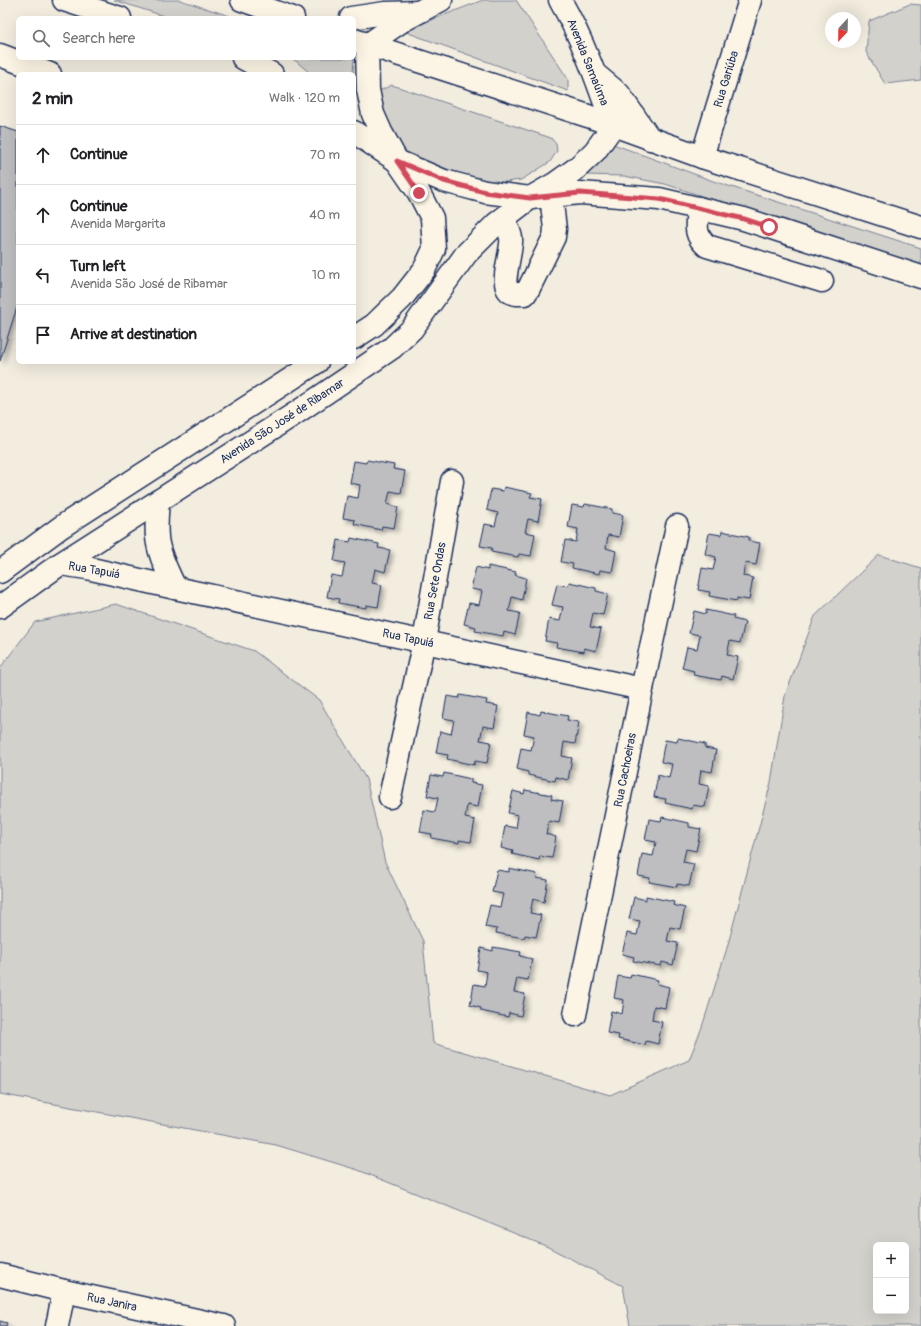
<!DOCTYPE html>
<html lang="en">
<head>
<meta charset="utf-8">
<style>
	body { margin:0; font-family:Pangolin,sans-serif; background:#f6f6f6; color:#202124 }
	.controls { position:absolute; right:12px; bottom:12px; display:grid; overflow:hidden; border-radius:6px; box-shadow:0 4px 16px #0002 }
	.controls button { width:36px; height:36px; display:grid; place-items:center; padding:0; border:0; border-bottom:1px solid #e0e0e0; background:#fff; color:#202124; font:20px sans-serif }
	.compass { position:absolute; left:825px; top:12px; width:36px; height:36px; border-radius:50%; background:#fff; box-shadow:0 4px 16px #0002; rotate:202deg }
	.stop { position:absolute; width:12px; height:12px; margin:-9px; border:3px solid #d1495b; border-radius:50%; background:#fff }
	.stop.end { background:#d1495b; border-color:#fff; box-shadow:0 1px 4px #0008 }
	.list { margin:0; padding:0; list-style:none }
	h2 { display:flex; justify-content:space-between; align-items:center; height:52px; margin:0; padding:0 16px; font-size:17px }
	h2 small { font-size:13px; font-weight:400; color:#757577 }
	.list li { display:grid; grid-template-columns:26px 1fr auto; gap:12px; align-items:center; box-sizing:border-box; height:60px; padding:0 16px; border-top:1px solid #e0e0e0 }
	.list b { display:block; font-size:15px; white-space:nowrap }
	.list p { margin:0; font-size:13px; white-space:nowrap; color:#757577 }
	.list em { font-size:13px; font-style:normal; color:#757577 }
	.icon { flex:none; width:22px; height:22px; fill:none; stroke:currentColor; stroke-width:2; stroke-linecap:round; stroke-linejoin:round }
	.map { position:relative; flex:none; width:921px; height:1326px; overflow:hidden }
	.search { position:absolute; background:#fff; box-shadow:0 4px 16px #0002; left:16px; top:16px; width:340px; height:44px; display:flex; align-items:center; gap:10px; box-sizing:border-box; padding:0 14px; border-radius:6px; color:#757577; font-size:15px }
	.panel { position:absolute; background:#fff; box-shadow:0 4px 16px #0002; left:16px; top:72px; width:340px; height:292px; border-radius:6px }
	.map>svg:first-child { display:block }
	.green { fill:#d3d1cc; stroke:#778095; fill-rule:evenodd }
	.building { fill:#bebec0; stroke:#1b2f5e; filter:url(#shadow) }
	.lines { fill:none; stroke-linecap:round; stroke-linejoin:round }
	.minor-casing { stroke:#1b2f5e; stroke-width:25 }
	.major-casing { stroke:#1b2f5e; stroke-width:25 }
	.minor { stroke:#fcf5e5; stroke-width:22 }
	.major { stroke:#fcf5e5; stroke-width:22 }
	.route { stroke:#d1495b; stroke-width:5 }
	.labels { text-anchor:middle; stroke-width:3; stroke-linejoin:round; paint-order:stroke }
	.street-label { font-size:12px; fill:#1b2f5e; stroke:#fcf5e5 }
</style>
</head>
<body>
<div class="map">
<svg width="921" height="1326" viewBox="0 0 921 1326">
	<defs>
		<filter id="shadow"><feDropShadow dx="3.5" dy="3.5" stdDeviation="2" flood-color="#0004"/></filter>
	</defs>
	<rect width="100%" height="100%" fill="#f3ede0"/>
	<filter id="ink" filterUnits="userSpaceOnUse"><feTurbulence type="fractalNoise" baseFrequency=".025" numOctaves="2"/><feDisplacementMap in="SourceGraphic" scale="8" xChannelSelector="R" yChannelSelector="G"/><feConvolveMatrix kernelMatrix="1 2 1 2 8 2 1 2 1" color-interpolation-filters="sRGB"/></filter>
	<g filter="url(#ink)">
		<g class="green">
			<polygon points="114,0 180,0 236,18 170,18"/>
			<polygon points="483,0 516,0 568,79 568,91 403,31"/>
			<polygon points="910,4 921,5 921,80 885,84 866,52 869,21"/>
			<polygon points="354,55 353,74 311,74 296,61 290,58 354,58"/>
			<polygon points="392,85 551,138 556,144 557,151 550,162 521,180 490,184 404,154 375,106 381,90"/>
			<polygon points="613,144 713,181 921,248 921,267 665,184 624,176 583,175"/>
			<path d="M879 555 921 568V1326H630L623 1286 548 1247 358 1170 276 1145 0 1094V668L35 622 116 604 254 651 319 700 366 779 385 862 423 941 433 1043 610 1095 689 1060 702 1027 727 948 771 782 785 696 815 616ZM876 1245H906V1311H876Z"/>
		</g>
		<g class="building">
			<polygon points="0,126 18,132 18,304 0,361"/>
			<polygon points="367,460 394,465 393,469 405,471 401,493 390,491 387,504 398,507 394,528 382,526 381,530 354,524 355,520 343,518 347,496 358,498 360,485 350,483 354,461 366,463"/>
			<polygon points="504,487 532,493 530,497 542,499 538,521 528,519 525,532 535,534 531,556 519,554 518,557 491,552 492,548 480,546 485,524 495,526 498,513 487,510 491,489 503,491"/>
			<polygon points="585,504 612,509 612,513 623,515 619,537 608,535 606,548 616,551 612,572 600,570 599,574 572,568 573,564 561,562 565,540 576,542 578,529 568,527 572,505 584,507"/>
			<polygon points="722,531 749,537 749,541 760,543 756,565 745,563 743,576 753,578 749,600 737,598 737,601 709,596 710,592 698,590 702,568 713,570 716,557 705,554 709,533 721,535"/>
			<polygon points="351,538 379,544 378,548 390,550 385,572 375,569 372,583 382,585 378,607 366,605 366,608 338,603 339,599 327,597 331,575 342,577 345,563 334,561 338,540 350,542"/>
			<polygon points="488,566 516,572 515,575 526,578 522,600 512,597 509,611 520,613 515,635 504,632 503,636 475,631 476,627 464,624 469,603 479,605 482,591 471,589 476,567 488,570"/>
			<polygon points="569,582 596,588 596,591 608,594 603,615 593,613 590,627 601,629 596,651 584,648 584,652 556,647 557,643 545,641 549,619 560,621 563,607 552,605 557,584 568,586"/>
			<polygon points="706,610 734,616 733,619 745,622 740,643 730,641 727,655 738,657 733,679 722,676 721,680 693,675 694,671 682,668 687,647 697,649 700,635 689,633 694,611 706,614"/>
			<polygon points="460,695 487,700 486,704 498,706 494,728 483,726 480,740 491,742 487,763 475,761 474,765 447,759 448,755 436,753 440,731 451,734 454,720 443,718 447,696 459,698"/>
			<polygon points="541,711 568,716 567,720 579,722 575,744 564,742 562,756 572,758 568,780 556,777 555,781 528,775 528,772 517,769 521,748 531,750 534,736 524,734 528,712 540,715"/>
			<polygon points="678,738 705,744 705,748 716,750 712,772 701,770 699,784 709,786 705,807 693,805 692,809 665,803 666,799 654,797 658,775 669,778 672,764 661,762 665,740 677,742"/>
			<polygon points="444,773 471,779 471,783 482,785 478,807 467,805 465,818 475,820 471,842 459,840 459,843 431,838 432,834 420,832 424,810 435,812 438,798 427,796 431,775 443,777"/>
			<polygon points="525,790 552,795 551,799 563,801 559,823 549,821 546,834 556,837 552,858 540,856 539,860 512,854 513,851 501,848 505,826 516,828 518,815 508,813 513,791 524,794"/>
			<polygon points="662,817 689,823 689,827 701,829 696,851 686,849 683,862 694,864 689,886 677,884 677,887 649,882 650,878 638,876 642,854 653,856 656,842 645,840 649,819 661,821"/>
			<polygon points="509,868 537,874 536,878 548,880 544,902 533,899 530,913 541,915 536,937 525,935 524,938 496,933 497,929 485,927 490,905 500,907 503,894 492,892 497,870 509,872"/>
			<polygon points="646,896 674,902 673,905 685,908 680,929 670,927 667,941 678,943 673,965 662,962 661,966 633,961 634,957 622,954 627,933 637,935 640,921 629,919 634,897 646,900"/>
			<polygon points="493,947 521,952 520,956 532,959 528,980 517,978 514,992 525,994 521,1016 509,1013 508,1017 481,1011 481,1008 470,1005 474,984 485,986 487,972 477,970 481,948 493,951"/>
			<polygon points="631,974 658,980 657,984 669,987 665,1008 654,1006 652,1020 662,1022 658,1044 646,1041 645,1045 618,1039 619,1035 607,1033 611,1011 622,1014 624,1000 614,998 618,976 630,978"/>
			<polygon points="0,1321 7,1323 6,1326 0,1326"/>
		</g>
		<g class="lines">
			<g class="minor-casing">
				<g id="minor">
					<polyline points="0,55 50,74"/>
					<polyline points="702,157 750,0"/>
					<path d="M698 208C697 225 693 234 707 246L822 281"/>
					<path d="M504 218C506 224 510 232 511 238 513 249 500 282 509 291 513 295 520 294 525 294L529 288 554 237 555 229 551 196"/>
					<polyline points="354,338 374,325 402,298 424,270 434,249 432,218 419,193 397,161 381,132 373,114 368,90 367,45 402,21 441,0"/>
					<path d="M158 501C157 515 155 530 158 544 161 560 169 574 175 588"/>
					<polyline points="60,564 87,568 175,588 642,689"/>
					<polyline points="0,572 61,527 317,362"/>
					<path d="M0 607 60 564 296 413 392 348 412 329 466 254 496 224 530 198 556 183 577 168 595 151 613 126C598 82 583 40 560 0"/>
					<polyline points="390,797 424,641 452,481"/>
					<polyline points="575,1015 642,689 677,526"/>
					<polyline points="0,1275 64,1291 224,1326"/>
					<polyline points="57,1326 64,1291"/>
				</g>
			</g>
			<g class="major-casing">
				<g id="major">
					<polyline points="64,0 120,18"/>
					<polyline points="242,0 293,18"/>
					<polyline points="351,18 385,13 418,12"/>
					<polyline points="354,40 588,116 702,157 921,227"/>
					<polyline points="243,58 272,74"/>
					<polyline points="595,74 619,94 650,139"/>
					<polyline points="354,132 397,161 444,181 463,186 485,192 530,198 580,193 659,199 744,219 921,277"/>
				</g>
			</g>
			<use href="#minor" class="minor"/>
			<use href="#major" class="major"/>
		</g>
	</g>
	<g class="lines" filter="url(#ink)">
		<polyline class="route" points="419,193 397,161 444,181 485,192 530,198 580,193 659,199 744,219 769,227"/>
	</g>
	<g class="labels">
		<g class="street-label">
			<text transform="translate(588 62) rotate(68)" y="4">Avenida Samaúma</text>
			<text transform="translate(726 79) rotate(-73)" y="4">Rua Gariúba</text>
			<text transform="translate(282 421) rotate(-33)" y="4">Avenida São José de Ribamar</text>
			<text transform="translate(94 570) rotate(10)" y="4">Rua Tapuiá</text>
			<text transform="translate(435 581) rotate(-80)" y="4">Rua Sete Ondas</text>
			<text transform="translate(408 638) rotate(12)" y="4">Rua Tapuiá</text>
			<text transform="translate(625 770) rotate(-79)" y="4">Rua Cachoeiras</text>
			<text transform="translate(112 1302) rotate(12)" y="4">Rua Janira</text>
		</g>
	</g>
</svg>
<div class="controls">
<button>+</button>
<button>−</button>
</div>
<svg class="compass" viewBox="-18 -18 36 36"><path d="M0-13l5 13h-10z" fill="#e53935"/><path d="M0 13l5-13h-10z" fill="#757577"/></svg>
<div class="stop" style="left:769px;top:227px"></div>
<div class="stop end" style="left:419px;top:193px"></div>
<div class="search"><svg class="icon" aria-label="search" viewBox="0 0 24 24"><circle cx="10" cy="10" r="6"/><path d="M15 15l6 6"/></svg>Search here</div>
<section class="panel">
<h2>2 min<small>Walk · 120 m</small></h2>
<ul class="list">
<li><svg class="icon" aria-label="ahead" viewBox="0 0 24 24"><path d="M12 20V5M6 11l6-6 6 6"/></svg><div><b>Continue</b></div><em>70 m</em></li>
<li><svg class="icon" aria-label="ahead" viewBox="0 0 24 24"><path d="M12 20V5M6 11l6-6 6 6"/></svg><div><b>Continue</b><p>Avenida Margarita</p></div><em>40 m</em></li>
<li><svg class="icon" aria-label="left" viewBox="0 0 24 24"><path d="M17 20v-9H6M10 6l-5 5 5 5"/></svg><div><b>Turn left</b><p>Avenida São José de Ribamar</p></div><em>10 m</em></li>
<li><svg class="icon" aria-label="arrive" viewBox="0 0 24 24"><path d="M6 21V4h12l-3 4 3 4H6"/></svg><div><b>Arrive at destination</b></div></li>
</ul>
</section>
</div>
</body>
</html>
